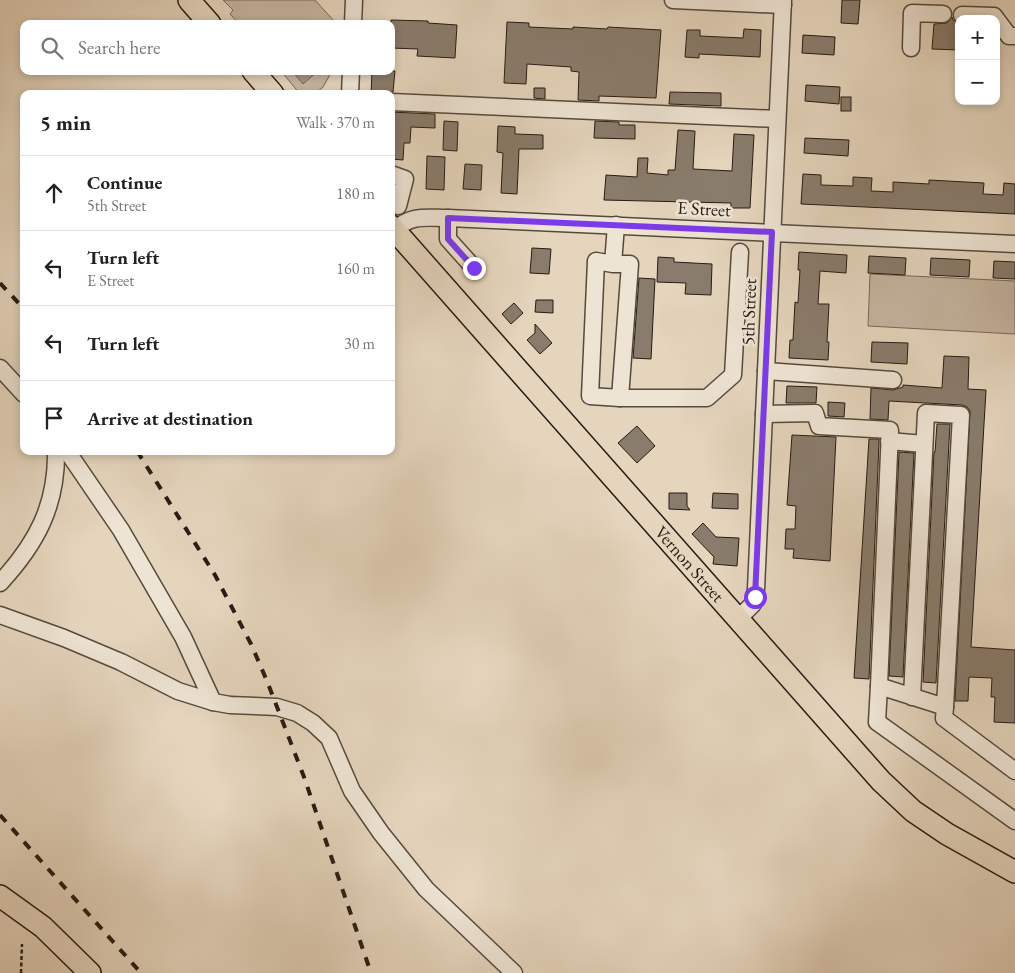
<!DOCTYPE html>
<html lang="en">
<head>
<meta charset="utf-8">
<style>
	body { margin:0; font-family:"EB Garamond",serif; background:#f2f2f2; color:#222 }
	.controls { position:absolute; right:15px; top:15px; display:grid; overflow:hidden; border-radius:10px; box-shadow:0 2px 8px #0003 }
	.controls button { width:45px; height:45px; display:grid; place-items:center; padding:0; border:0; border-bottom:1px solid #e0e0e0; background:#fff; color:#222; font:25px sans-serif }
	.stop { position:absolute; width:15px; height:15px; margin:-11px; border:4px solid #7c3aed; border-radius:50%; background:#fff }
	.stop.end { background:#7c3aed; border-color:#fff; box-shadow:0 1px 5px #0008 }
	.list { margin:0; padding:0; list-style:none }
	h2 { display:flex; justify-content:space-between; align-items:center; height:65px; margin:0; padding:0 20px; font-size:21px }
	h2 small { font-size:16px; font-weight:400; color:#767676 }
	.list li { display:grid; grid-template-columns:32px 1fr auto; gap:15px; align-items:center; box-sizing:border-box; height:75px; padding:0 20px; border-top:1px solid #e0e0e0 }
	.list b { display:block; font-size:19px; white-space:nowrap }
	.list p { margin:0; font-size:16px; white-space:nowrap; color:#767676 }
	.list em { font-size:16px; font-style:normal; color:#767676 }
	.icon { flex:none; width:28px; height:28px; fill:none; stroke:currentColor; stroke-width:2; stroke-linecap:round; stroke-linejoin:round }
	.map { position:relative; flex:none; width:1015px; height:973px; overflow:hidden }
	.search { position:absolute; background:#fff; box-shadow:0 2px 8px #0003; left:20px; top:20px; width:375px; height:55px; display:flex; align-items:center; gap:12px; box-sizing:border-box; padding:0 18px; border-radius:10px; color:#767676; font-size:19px }
	.panel { position:absolute; background:#fff; box-shadow:0 2px 8px #0003; left:20px; top:90px; width:375px; height:365px; border-radius:10px }
	.map>svg:first-child { display:block }
	.green { fill:#c5b5a0; stroke:#76685a }
	.water { fill:#a49684; stroke:#726557 }
	.building { fill:#897c6c; stroke:#261b14 }
	.lines { fill:none; stroke-linecap:round; stroke-linejoin:round }
	.minor-casing { stroke:#564a3e; stroke-width:19 }
	.major-casing { stroke:#261b14; stroke-width:24 }
	.path { stroke:#261b14; stroke-width:2.5; stroke-dasharray:4 2.5; stroke-linecap:butt }
	.minor { stroke:#eee4d4; stroke-width:16 }
	.major { stroke:#e5d5bd; stroke-width:21 }
	.rail { stroke:#261b14; stroke-width:4; stroke-dasharray:9 9; stroke-linecap:butt }
	.route { stroke:#7c3aed; stroke-width:6 }
	.labels { text-anchor:middle; stroke-width:5; stroke-linejoin:round; paint-order:stroke }
	.street-label { font-size:18px; fill:#261b14; stroke:#eee4d4 }
</style>
</head>
<body>
<div class="map">
<svg width="1015" height="973" viewBox="0 0 1015 973">
	<rect width="100%" height="100%" fill="#e5d5bd"/>
	<filter id="stains"><feTurbulence type="fractalNoise" baseFrequency=".004" numOctaves="4"/><feColorMatrix values="0 0 0 0 .2 0 0 0 0 .09 0 0 0 0 .02 0 0 0 .5 -.17"/></filter>
	<radialGradient id="worn" r=".72"><stop offset=".6" stop-color="#630" stop-opacity="0"/><stop offset="1" stop-color="#630" stop-opacity=".3"/></radialGradient>
	<g class="green">
		<polygon points="223,0 315,0 335,22 335,24 239,24 230,14 233,10"/>
		<polygon points="281,71 332,71 323,87 315,94 300,94"/>
		<polygon points="870,274 1015,281 1015,334 868,326"/>
	</g>
	<polygon class="water" points="292,71 318,71 303,84"/>
	<g class="building">
		<polygon points="842,0 860,0 858,24 841,23"/>
		<polygon points="952,17 953,20 959,24 959,50 932,49 934,24 947,23"/>
		<polygon points="391,20 428,21 428,23 457,25 455,58 417,56 418,49 391,48"/>
		<polygon points="507,22 529,23 529,27 573,29 573,27 607,29 608,27 661,30 656,98 599,96 599,101 578,100 579,72 571,71 571,67 527,64 526,84 504,83"/>
		<polygon points="744,29 761,30 760,57 699,54 699,58 685,57 687,30 700,30 700,36 743,38"/>
		<polygon points="803,35 835,37 834,55 802,53"/>
		<polygon points="372,71 395,71 393,92 371,94"/>
		<polygon points="806,85 840,87 839,104 805,101"/>
		<polygon points="534,88 545,88 545,99 534,98"/>
		<polygon points="670,92 721,93 721,106 669,104"/>
		<rect x="841" y="97" width="10" height="14"/>
		<polygon points="391,112 435,114 435,128 411,127 410,143 404,143 403,160 391,159"/>
		<polygon points="444,121 458,122 457,151 443,150"/>
		<polygon points="595,121 619,122 619,125 635,125 635,139 594,138"/>
		<polygon points="498,126 515,127 515,134 543,135 543,149 519,149 517,194 501,193 503,153 497,152"/>
		<polygon points="678,130 695,131 693,169 732,171 734,134 754,135 750,208 731,208 731,203 604,200 606,175 637,177 638,158 648,158 647,173 668,175 668,170 675,170"/>
		<polygon points="805,138 849,140 848,156 804,153"/>
		<polygon points="427,156 445,157 444,190 426,189"/>
		<polygon points="465,164 482,165 481,190 463,189"/>
		<polygon points="803,174 821,175 821,185 853,186 853,177 872,178 871,191 893,192 893,182 929,184 929,180 984,183 983,194 1003,195 1004,183 1015,184 1015,214 801,204"/>
		<polygon points="532,248 551,249 549,274 530,273"/>
		<polygon points="799,252 847,255 846,273 820,271 818,304 829,304 827,342 829,342 828,360 789,358 790,340 793,340 795,302 798,303 800,270 798,270"/>
		<polygon points="869,256 906,258 905,275 868,273"/>
		<polygon points="658,257 674,258 674,262 712,264 711,295 685,294 686,283 657,282"/>
		<polygon points="931,258 970,260 969,277 930,275"/>
		<polygon points="994,261 1015,262 1015,279 993,278"/>
		<polygon points="639,278 655,279 651,359 633,358"/>
		<polygon points="536,300 553,300 553,313 535,312"/>
		<polygon points="514,303 523,313 511,324 502,314"/>
		<polygon points="535,324 552,343 540,354 527,340 535,333"/>
		<polygon points="872,342 908,343 907,364 871,362"/>
		<polygon points="944,356 969,357 968,389 986,390 971,647 1015,650 1015,723 994,722 995,697 991,697 992,678 969,677 968,701 955,701 970,411 967,407 962,405 889,401 888,420 870,419 871,388 893,390 903,387 903,385 942,388"/>
		<polygon points="787,386 817,387 816,403 786,403"/>
		<polygon points="828,402 845,403 844,417 828,416"/>
		<polygon points="937,424 950,424 936,683 923,682 934,452 935,452"/>
		<polygon points="637,426 655,446 637,463 618,443"/>
		<polygon points="792,435 836,437 830,561 793,558 794,549 785,549 786,529 795,529 796,506 787,505"/>
		<polygon points="869,439 879,439 879,443 869,679 854,678"/>
		<polygon points="899,452 914,453 903,677 889,676"/>
		<polygon points="669,493 687,493 687,506 690,510 669,509"/>
		<polygon points="713,493 738,494 738,509 712,508"/>
		<polygon points="703,523 716,537 739,538 737,566 713,564 714,557 692,534"/>
	</g>
	<g class="lines">
		<g class="minor-casing">
			<g id="minor">
				<polyline points="673,0 783,5"/>
				<polyline points="962,15 994,16 1009,36 1015,36"/>
				<polyline points="353,24 354,0"/>
				<polyline points="911,48 912,13 943,14"/>
				<polyline points="350,94 351,71"/>
				<polyline points="391,102 777,119"/>
				<polyline points="391,174 405,179 398,206"/>
				<polyline points="448,218 448,239 474,268"/>
				<path d="M394 230C413 214 425 218 448 218L1015 244"/>
				<polyline points="613,264 596,261 590,396 620,398 630,264 613,264 616,225"/>
				<polyline points="0,368 24,394"/>
				<polyline points="766,371 893,380"/>
				<polyline points="620,398 707,398 733,375 740,252"/>
				<polyline points="764,414 815,413 819,426 890,430 879,686 945,707 961,415 926,413 912,697"/>
				<polyline points="889,441 924,444"/>
				<polyline points="67,451 121,530 183,637 213,702"/>
				<path d="M0 583C36 544 57 506 56 451"/>
				<polyline points="0,615 64,638 121,662 178,691 213,702 230,705 277,707 297,713 313,723 329,738 352,791 381,833 426,889 514,973"/>
				<polyline points="738,619 753,604 756,589 783,0"/>
				<polyline points="879,686 877,722 1015,821"/>
				<polyline points="945,707 944,718 1015,771"/>
			</g>
		</g>
		<g class="major-casing">
			<g id="major">
				<polyline points="189,0 210,24"/>
				<polyline points="253,71 273,94"/>
				<path id="s1" d="M391 226 881 781 913 811 947 834 1015 872"/>
				<polyline points="0,896 43,927 90,973"/>
			</g>
		</g>
		<polyline class="path" points="21,973 22,944"/>
		<use href="#minor" class="minor"/>
		<use href="#major" class="major"/>
		<g class="rail">
			<polyline points="0,283 24,309"/>
			<polyline points="137,451 215,575 251,644 267,681 304,777 371,973"/>
			<polyline points="0,815 141,973"/>
		</g>
	</g>
	<g class="lines">
		<polyline class="route" points="474,268 448,239 448,218 772,232 755,597"/>
	</g>
	<g class="labels">
		<g class="street-label">
			<text transform="translate(704 209) rotate(3)" y="6">E Street</text>
			<text transform="translate(749 312) rotate(-88)" y="6">5th Street</text>
			<text dy="6" stroke="none"><textPath href="#s1" startOffset="451">Vernon Street</textPath></text>
		</g>
	</g>
	<rect width="100%" height="100%" filter="url(#stains)"/>
	<rect width="100%" height="100%" fill="url(#worn)"/>
</svg>
<div class="controls">
<button>+</button>
<button>−</button>
</div>
<div class="stop" style="left:755px;top:597px"></div>
<div class="stop end" style="left:474px;top:268px"></div>
<div class="search"><svg class="icon" aria-label="search" viewBox="0 0 24 24"><circle cx="10" cy="10" r="6"/><path d="M15 15l6 6"/></svg>Search here</div>
<section class="panel">
<h2>5 min<small>Walk · 370 m</small></h2>
<ul class="list">
<li><svg class="icon" aria-label="ahead" viewBox="0 0 24 24"><path d="M12 20V5M6 11l6-6 6 6"/></svg><div><b>Continue</b><p>5th Street</p></div><em>180 m</em></li>
<li><svg class="icon" aria-label="left" viewBox="0 0 24 24"><path d="M17 20v-9H6M10 6l-5 5 5 5"/></svg><div><b>Turn left</b><p>E Street</p></div><em>160 m</em></li>
<li><svg class="icon" aria-label="left" viewBox="0 0 24 24"><path d="M17 20v-9H6M10 6l-5 5 5 5"/></svg><div><b>Turn left</b></div><em>30 m</em></li>
<li><svg class="icon" aria-label="arrive" viewBox="0 0 24 24"><path d="M6 21V4h12l-3 4 3 4H6"/></svg><div><b>Arrive at destination</b></div></li>
</ul>
</section>
</div>
</body>
</html>
